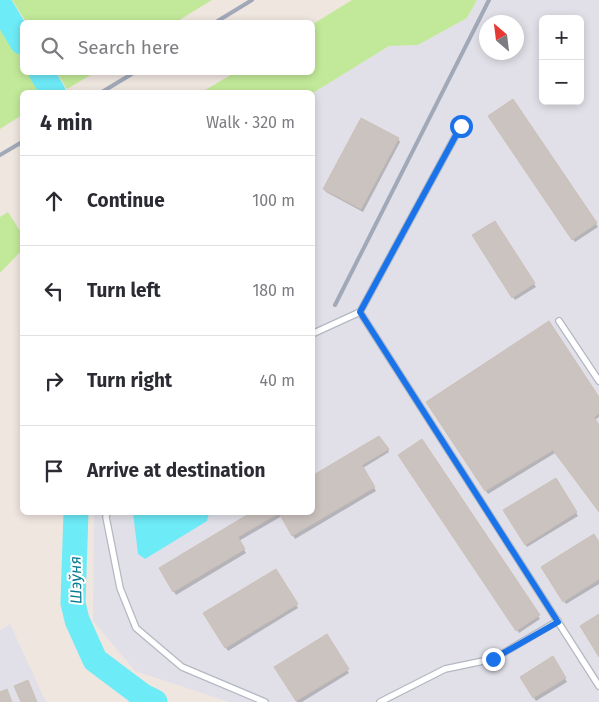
<!DOCTYPE html>
<html lang="en">
<head>
<meta charset="utf-8">
<style>
	body { margin:0; font-family:"Fira Sans",sans-serif; background:#f7f7f7; color:#2b2b33 }
	.controls { position:absolute; right:15px; top:15px; display:grid; overflow:hidden; border-radius:8px; box-shadow:0 2px 8px #0003 }
	.controls button { width:45px; height:45px; display:grid; place-items:center; padding:0; border:0; border-bottom:1px solid #e1e1e2; background:#fff; color:#2b2b33; font:25px sans-serif }
	.compass { position:absolute; left:479px; top:15px; width:45px; height:45px; border-radius:50%; background:#fff; box-shadow:0 2px 8px #0003; rotate:332deg }
	.stop { position:absolute; width:15px; height:15px; margin:-11px; border:4px solid #1a73e8; border-radius:50%; background:#fff }
	.stop.end { background:#1a73e8; border-color:#fff; box-shadow:0 1px 5px #0008 }
	.list { margin:0; padding:0; list-style:none }
	h2 { display:flex; justify-content:space-between; align-items:center; height:65px; margin:0; padding:0 20px; font-size:21px }
	h2 small { font-size:16px; font-weight:400; color:#7c7c81 }
	.list li { display:grid; grid-template-columns:32px 1fr auto; gap:15px; align-items:center; box-sizing:border-box; height:90px; padding:0 20px; border-top:1px solid #e1e1e2 }
	.list b { display:block; font-size:19px; white-space:nowrap }
	.list em { font-size:16px; font-style:normal; color:#7c7c81 }
	.icon { flex:none; width:28px; height:28px; fill:none; stroke:currentColor; stroke-width:2; stroke-linecap:round; stroke-linejoin:round }
	.map { position:relative; flex:none; width:599px; height:702px; overflow:hidden }
	.search { position:absolute; background:#fff; box-shadow:0 2px 8px #0003; left:20px; top:20px; width:295px; height:55px; display:flex; align-items:center; gap:12px; box-sizing:border-box; padding:0 18px; border-radius:8px; color:#7c7c81; font-size:19px }
	.panel { position:absolute; background:#fff; box-shadow:0 2px 8px #0003; left:20px; top:90px; width:295px; height:425px; border-radius:8px }
	.map>svg:first-child { display:block }
	.industrial { fill:#e1e0e8; fill-rule:evenodd }
	.green { fill:#c2e999 }
	.water { fill:#6debf7 }
	.shadow { fill:#0003 }
	.lines { fill:none; stroke-linecap:round; stroke-linejoin:round }
	.river { stroke:#6debf7; stroke-width:25 }
	.building { fill:#cbc3bf; stroke:#ccc1b8 }
	.service-casing { stroke:#b3b8c2; stroke-width:8 }
	.service { stroke:#fff; stroke-width:5.5 }
	.rail { stroke:#a1a9b9; stroke-width:4 }
	.route { stroke:#1a73e8; stroke-width:6 }
	.labels { text-anchor:middle; stroke-width:4; stroke-linejoin:round; paint-order:stroke }
	.water-label { font-size:16px; font-style:italic; fill:#067c94; stroke:#fff }
</style>
</head>
<body>
<div class="map">
<svg width="599" height="702" viewBox="0 0 599 702">
	<rect width="100%" height="100%" fill="#f0e6e0"/>
	<g class="industrial">
		<path d="M477 0H599V702H229L135 671 93 621 94 513 312 512 313 93 389 46 418 45 467 18ZM543 19H580V101H543ZM486 22H516V52H486Z"/>
		<polygon points="10,624 46,702 0,702 0,630"/>
	</g>
	<g class="green">
		<polygon points="12,0 212,0 176,22 26,22"/>
		<polygon points="352,0 477,0 467,18 418,45 389,46 313,93 202,92 234,73 312,72 313,24"/>
		<polygon points="0,21 22,59 22,72 31,73 43,92 22,92 22,115 0,129"/>
		<polygon points="57,73 94,73 67,89"/>
		<polygon points="8,212 22,234 22,250 0,273 0,217"/>
	</g>
	<polygon class="water" points="133,513 133,512 209,513 207,521 145,559 138,554"/>
	<g class="shadow">
		<polygon points="492,120 596,224 598,227 575,242"/>
		<polygon points="398,139 400,142 363,212 326,192 324,189"/>
		<polygon points="494,222 536,287 515,300 473,236"/>
		<polygon points="599,399 599,417 595,420 599,427 599,511 555,453 488,494 428,403"/>
		<polygon points="421,441 540,619 519,633 400,455"/>
		<polygon points="388,449 389,452 363,468 376,491 295,539 282,516 239,541 246,553 176,595 160,569 254,512 312,512 312,478"/>
		<polygon points="556,479 578,516 527,547 505,511"/>
		<polygon points="599,545 599,584 566,604 543,567"/>
		<polygon points="276,570 298,608 228,651 205,614"/>
		<polygon points="327,636 349,673 302,702 297,702 276,667"/>
		<polygon points="553,658 567,682 536,701 521,677"/>
	</g>
	<g class="lines">
		<g class="river">
			<polyline points="0,5 22,42"/>
			<polyline points="41,72 53,92"/>
			<polyline points="76,512 73,603 77,620 95,660 143,696 155,702"/>
		</g>
	</g>
	<g class="building">
		<polygon points="513,99 597,223 572,240 488,116"/>
		<polygon points="361,118 399,138 361,209 323,189"/>
		<polygon points="495,221 535,283 512,298 472,235"/>
		<polygon points="549,321 599,397 599,413 594,417 599,425 599,512 553,450 485,491 426,402"/>
		<polygon points="379,436 389,449 362,465 375,487 292,536 279,513 238,537 245,549 173,592 159,568 252,512 312,512 312,476"/>
		<polygon points="422,439 540,615 516,631 398,455"/>
		<polygon points="556,478 577,512 525,545 503,510"/>
		<polygon points="594,534 599,542 599,579 563,602 541,567"/>
		<polygon points="276,569 298,604 225,648 203,613"/>
		<polygon points="599,614 599,657 580,626"/>
		<polygon points="327,634 349,669 296,701 274,667"/>
		<polygon points="553,656 566,678 533,698 520,677"/>
		<polygon points="28,680 37,702 21,702 14,686"/>
		<polygon points="7,689 12,702 0,702 0,692"/>
	</g>
	<g class="lines">
		<g class="service-casing">
			<g id="service">
				<polyline points="461,126 360,312 599,686"/>
				<polyline points="559,321 599,381"/>
				<polyline points="312,334 360,312"/>
				<polyline points="107,512 106,517 120,588 136,628 182,667 265,702"/>
				<polyline points="380,702 445,669 493,659 558,621"/>
			</g>
		</g>
		<use href="#service" class="service"/>
		<g class="rail">
			<polyline points="216,22 252,0"/>
			<polyline points="102,92 135,72"/>
			<polyline points="0,155 22,142"/>
			<polyline points="335,305 489,0"/>
		</g>
	</g>
	<g class="lines">
		<polyline class="route" points="461,126 360,312 558,622 493,659"/>
	</g>
	<g class="labels">
		<g class="water-label">
			<text transform="translate(75 580) rotate(-91)" y="6">Шэўня</text>
		</g>
	</g>
</svg>
<div class="controls">
<button>+</button>
<button>−</button>
</div>
<svg class="compass" viewBox="-18 -18 36 36"><path d="M0-13l5 13h-10z" fill="#e53935"/><path d="M0 13l5-13h-10z" fill="#7c7c81"/></svg>
<div class="stop" style="left:461px;top:126px"></div>
<div class="stop end" style="left:493px;top:659px"></div>
<div class="search"><svg class="icon" aria-label="search" viewBox="0 0 24 24"><circle cx="10" cy="10" r="6"/><path d="M15 15l6 6"/></svg>Search here</div>
<section class="panel">
<h2>4 min<small>Walk · 320 m</small></h2>
<ul class="list">
<li><svg class="icon" aria-label="ahead" viewBox="0 0 24 24"><path d="M12 20V5M6 11l6-6 6 6"/></svg><div><b>Continue</b></div><em>100 m</em></li>
<li><svg class="icon" aria-label="left" viewBox="0 0 24 24"><path d="M17 20v-9H6M10 6l-5 5 5 5"/></svg><div><b>Turn left</b></div><em>180 m</em></li>
<li><svg class="icon" aria-label="right" viewBox="0 0 24 24"><path d="M7 20v-9h11M14 6l5 5-5 5"/></svg><div><b>Turn right</b></div><em>40 m</em></li>
<li><svg class="icon" aria-label="arrive" viewBox="0 0 24 24"><path d="M6 21V4h12l-3 4 3 4H6"/></svg><div><b>Arrive at destination</b></div></li>
</ul>
</section>
</div>
</body>
</html>
